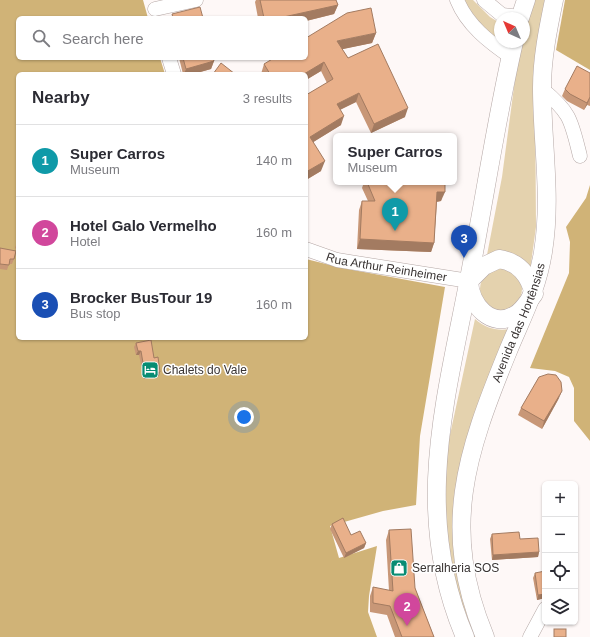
<!DOCTYPE html>
<html lang="en">
<head>
<meta charset="utf-8">
<style>
	body { margin:0; font-family:Helvetica,sans-serif; background:#f2f2f3; color:#2b2b33 }
	.controls { position:absolute; right:12px; bottom:12px; display:grid; overflow:hidden; border-radius:6px; box-shadow:0 1px 3px #0004 }
	.controls button { width:36px; height:36px; display:grid; place-items:center; padding:0; border:0; border-bottom:1px solid #e1e1e2; background:#fff; color:#2b2b33; font:20px sans-serif }
	.compass { position:absolute; left:494px; top:12px; width:36px; height:36px; border-radius:50%; background:#fff; box-shadow:0 1px 3px #0004; rotate:316deg }
	.you { position:absolute; left:244px; top:417px; width:14px; height:14px; margin:-10px; border:3px solid #fff; border-radius:50%; background:#1a73e8; box-shadow:0 0 0 6px #1a73e833 }
	.badge { display:grid; place-items:center; width:26px; height:26px; border-radius:50%; background:#7c3aed; color:#fff; font-size:13px; font-weight:700 }
	.pin { position:absolute; translate:-50% -33px; filter:drop-shadow(0 1px 2px #0008) }
	.pin::after { content:''; position:absolute; top:21px; width:14px; height:12px; background:inherit; clip-path:polygon(0 0,100% 0,50% 100%) }
	.popup { position:absolute; left:333px; top:133px; width:124px; height:52px; box-sizing:border-box; display:grid; place-content:center; border-radius:6px; background:#fff; filter:drop-shadow(0 1px 3px #0005); font-size:13px; white-space:nowrap; color:#7c7c81 }
	.popup b { font-size:15px; color:#2b2b33 }
	.popup::after { content:''; position:absolute; left:50%; top:100%; margin-left:-8px; border:8px solid transparent; border-top-color:#fff }
	.list { margin:0; padding:0; list-style:none }
	h2 { display:flex; justify-content:space-between; align-items:center; height:52px; margin:0; padding:0 16px; font-size:17px }
	h2 small { font-size:13px; font-weight:400; color:#7c7c81 }
	.list li { display:grid; grid-template-columns:26px 1fr auto; gap:12px; align-items:center; box-sizing:border-box; height:72px; padding:0 16px; border-top:1px solid #e1e1e2 }
	.list b { display:block; font-size:15px; white-space:nowrap }
	.list p { margin:0; font-size:13px; white-space:nowrap; color:#7c7c81 }
	.list em { font-size:13px; font-style:normal; color:#7c7c81 }
	.icon { flex:none; width:22px; height:22px; fill:none; stroke:currentColor; stroke-width:2; stroke-linecap:round; stroke-linejoin:round }
	.map { position:relative; flex:none; width:590px; height:637px; overflow:hidden }
	.search { position:absolute; background:#fff; box-shadow:0 1px 3px #0004; left:16px; top:16px; width:292px; height:44px; display:flex; align-items:center; gap:10px; box-sizing:border-box; padding:0 14px; border-radius:6px; color:#7c7c81; font-size:15px }
	.panel { position:absolute; background:#fff; box-shadow:0 1px 3px #0004; left:16px; top:72px; width:292px; height:268px; border-radius:6px }
	.map>svg:first-child { display:block }
	.green { fill:#e4d2ae }
	.forest { fill:#d0b377 }
	.lines { fill:none; stroke-linecap:round; stroke-linejoin:round }
	.minor-casing { stroke:#b5a8a6; stroke-width:15 }
	.major-casing { stroke:#b5a8a6; stroke-width:19 }
	.minor { stroke:#fff; stroke-width:14 }
	.major { stroke:#fff; stroke-width:18 }
	.wall { fill:#c89777 }
	.shaded-wall { fill:#a37b61 }
	.building { fill:#e9b08a; stroke:#a37b61 }
	.labels { text-anchor:middle; stroke-width:3; stroke-linejoin:round; paint-order:stroke }
	.street-label { font-size:12px; fill:#383332; stroke:#fff }
	.poi-label { font-size:12px; fill:#383332; stroke:#fff; text-anchor:start }
</style>
</head>
<body>
<div class="map">
<svg width="590" height="637" viewBox="0 0 590 637">
	<rect width="100%" height="100%" fill="#fef8f7"/>
	<g class="green">
		<polygon points="462,0 473,0 490,17 500,23 500,42 487,32"/>
		<polygon points="532,0 546,0 535,86 536,227 530,271 486,260 502,177 520,42 524,42 524,25"/>
		<circle cx="501" cy="289" r="21"/>
		<path d="M475 319C487 329 496 331 512 329L474 418 464 600 477 637H472L458 600 443 508 448 444Z"/>
	</g>
	<g class="forest">
		<polygon points="0,0 143,0 148,18 18,18 18,58 160,58 165,74 18,74 18,338 306,338 306,259 342,268 445,287 420,436 416,505 383,511 330,526 339,558 377,546 369,596 368,612 377,637 0,637"/>
		<polygon points="565,0 590,0 590,70 556,50"/>
		<polygon points="590,185 590,441 574,421 574,388 569,377 555,371 530,368 569,273 570,242 566,227 586,198"/>
	</g>
	<g class="lines">
		<g class="minor-casing">
			<g id="minor">
				<path d="M457 0C467 25 489 42 511 57"/>
				<polyline points="484,0 502,15 520,17"/>
				<polyline points="155,9 196,0"/>
				<polyline points="169,58 174,74"/>
				<path d="M542 89C571 113 571 120 580 156"/>
				<path id="s1" d="M306 249 337 260 469 281"/>
				<polyline points="530,637 545,609"/>
			</g>
		</g>
		<g class="major-casing">
			<g id="major">
				<polyline points="520,18 526,0"/>
				<path d="M499 259C519 262 529 275 534 294 528 301 523 311 515 315 491 329 470 305 469 281L484 266Z"/>
				<path d="M465 637C410 509 448 393 472 263 486 190 497 115 514 42"/>
				<path id="s2" d="M485 637C440 528 466 454 508 351 522 317 537 290 543 252 552 197 542 143 542 88 542 58 548 29 554 0"/>
			</g>
		</g>
		<use href="#minor" class="minor"/>
		<use href="#major" class="major"/>
	</g>
	<g class="wall">
		<polygon points="256,0 336,0 338,5 334,14 306,21 306,18 258,18 255,2"/>
		<polygon points="376,33 372,43 342,49 348,58 405,117 371,133 356,102 340,110 341,125 313,142 321,171 306,180 306,95 327,83 321,71 306,80 306,74 261,74 264,64"/>
		<polygon points="179,58 213,58 214,61 211,69 193,74 183,74"/>
		<polygon points="590,73 590,106 587,105 584,110 567,101 562,96 565,89"/>
		<polygon points="364,182 445,182 441,201 437,202 434,243 431,252 357,249 359,210 362,201 368,201 362,188"/>
		<polygon points="18,240 18,250 15,248"/>
		<polygon points="0,248 14,259 12,264 9,264 7,270 0,269"/>
		<polygon points="136,343 154,358 159,376 144,379 139,355 136,355 134,347"/>
		<polygon points="559,398 542,429 518,415 521,408"/>
		<polygon points="332,524 351,535 366,543 364,548 344,558 330,529"/>
		<polygon points="389,530 415,588 434,637 395,637 387,615 370,612 370,596 373,587 389,591 386,540"/>
		<polygon points="492,534 520,539 539,552 538,557 492,560 490,539"/>
		<polygon points="535,573 545,598 537,600 533,578"/>
	</g>
	<g class="shaded-wall">
		<polygon points="338,5 334,14 306,21 306,18 279,18"/>
		<polygon points="376,33 372,43 334,51 337,41"/>
		<polygon points="214,61 211,69 193,74 184,74 186,69"/>
		<polygon points="324,62 321,71 306,80 306,74 304,74"/>
		<polygon points="359,93 356,102 333,113 337,104"/>
		<polygon points="590,97 587,105 584,110 587,103"/>
		<polygon points="408,108 405,117 371,133 374,124"/>
		<polygon points="344,116 341,125 307,146 310,137"/>
		<polygon points="325,161 321,171 306,180 306,172"/>
		<polygon points="437,192 445,192 441,201 434,202"/>
		<polygon points="360,239 434,243 431,252 357,249"/>
		<polygon points="138,351 141,351 139,355 136,355"/>
		<polygon points="160,372 159,376 144,379 145,375"/>
		<polygon points="562,391 559,398 542,429 544,421"/>
		<polygon points="366,543 364,548 344,558 346,553"/>
		<polygon points="539,552 538,557 492,560 493,555"/>
		<polygon points="545,594 545,598 537,600 538,595"/>
	</g>
	<g class="building">
		<polygon points="260,0 336,0 338,5 279,18 264,18"/>
		<polygon points="200,7 203,18 173,18 172,14"/>
		<polygon points="371,8 376,33 337,41 348,58 378,44 408,108 374,124 359,93 337,104 344,116 310,137 325,161 306,172 306,95 333,79 324,62 304,74 270,74 264,64 274,58 306,58 306,38 347,13"/>
		<polygon points="183,58 213,58 214,61 186,69"/>
		<polygon points="221,63 235,74 213,74"/>
		<polygon points="577,66 590,73 590,97 587,103 570,94 565,89"/>
		<polygon points="367,182 445,182 445,192 437,192 434,243 360,239 362,201 375,201"/>
		<polygon points="0,248 16,251 14,259 10,259 9,265 0,264"/>
		<polygon points="151,340 154,358 158,357 160,372 145,375 141,351 138,351 136,343"/>
		<polygon points="548,374 556,375 561,382 562,391 544,421 521,408 539,377"/>
		<polygon points="343,518 351,535 360,531 366,543 346,553 332,524"/>
		<polygon points="411,529 415,588 434,637 402,637 390,606 373,603 373,587 393,591 389,530"/>
		<polygon points="519,532 520,539 538,538 539,552 493,555 492,534"/>
		<polygon points="545,571 545,594 538,595 535,573"/>
		<rect x="554" y="629" width="12" height="8"/>
	</g>
	<defs>
		<g id="hotel-square" transform="scale(0.9)"><rect x="-9" y="-9" width="18" height="18" rx="4" fill="#078c73" stroke="#fff"/><path d="M-6-4.5h1.5V1H6V5H4.5V3h-9V5H-6ZM-4 0a1.8 1.8 0 1 1 3.6 0ZM.5 0V-2.5h3Q6-2.5 6 0Z" fill="#fff"/></g>
		<g id="shop-square" transform="scale(0.9)"><rect x="-9" y="-9" width="18" height="18" rx="4" fill="#078c73" stroke="#fff"/><path d="M-5-2.5h2.3a2.7 3.5 0 0 1 5.4 0H5L5.5 6h-11ZM-1.5-2.5h3a1.5 2.3 0 0 0-3 0Z" fill="#fff"/></g>
	</defs>
	<g fill-rule="evenodd">
		<use href="#hotel-square" x="150" y="370"/>
		<use href="#shop-square" x="399" y="568"/>
	</g>
	<g class="labels">
		<g class="street-label">
			<text dy="4" stroke="none"><textPath href="#s1" startOffset="83">Rua Arthur Reinheimer</textPath></text>
			<text dy="4" stroke="none"><textPath href="#s2" startOffset="327">Avenida das Hortênsias</textPath></text>
		</g>
		<g class="poi-label">
			<text x="163" y="374">Chalets do Vale</text>
			<text x="412" y="572">Serralheria SOS</text>
		</g>
	</g>
</svg>
<div class="controls">
<button>+</button>
<button>−</button>
<button><svg class="icon" aria-label="locate" viewBox="0 0 24 24"><circle cx="12" cy="12" r="6"/><path d="M12 2v4M12 18v4M2 12h4M18 12h4"/></svg></button>
<button><svg class="icon" aria-label="layers" viewBox="0 0 24 24"><path d="M12 4l9 5-9 5-9-5zM3 14l9 5 9-5"/></svg></button>
</div>
<svg class="compass" viewBox="-18 -18 36 36"><path d="M0-13l5 13h-10z" fill="#e53935"/><path d="M0 13l5-13h-10z" fill="#7c7c81"/></svg>
<div class="you"></div>
<div class="pin badge" style="left:395px;top:231px;background:#0f9aa8">1</div>
<div class="popup"><b>Super Carros</b>Museum</div>
<div class="pin badge" style="left:407px;top:626px;background:#d1479c">2</div>
<div class="pin badge" style="left:464px;top:258px;background:#1a4fb4">3</div>
<div class="search"><svg class="icon" aria-label="search" viewBox="0 0 24 24"><circle cx="10" cy="10" r="6"/><path d="M15 15l6 6"/></svg>Search here</div>
<section class="panel">
<h2>Nearby<small>3 results</small></h2>
<ul class="list">
<li><span class="badge" style="background:#0f9aa8">1</span><div><b>Super Carros</b><p>Museum</p></div><em>140 m</em></li>
<li><span class="badge" style="background:#d1479c">2</span><div><b>Hotel Galo Vermelho</b><p>Hotel</p></div><em>160 m</em></li>
<li><span class="badge" style="background:#1a4fb4">3</span><div><b>Brocker BusTour 19</b><p>Bus stop</p></div><em>160 m</em></li>
</ul>
</section>
</div>
</body>
</html>
